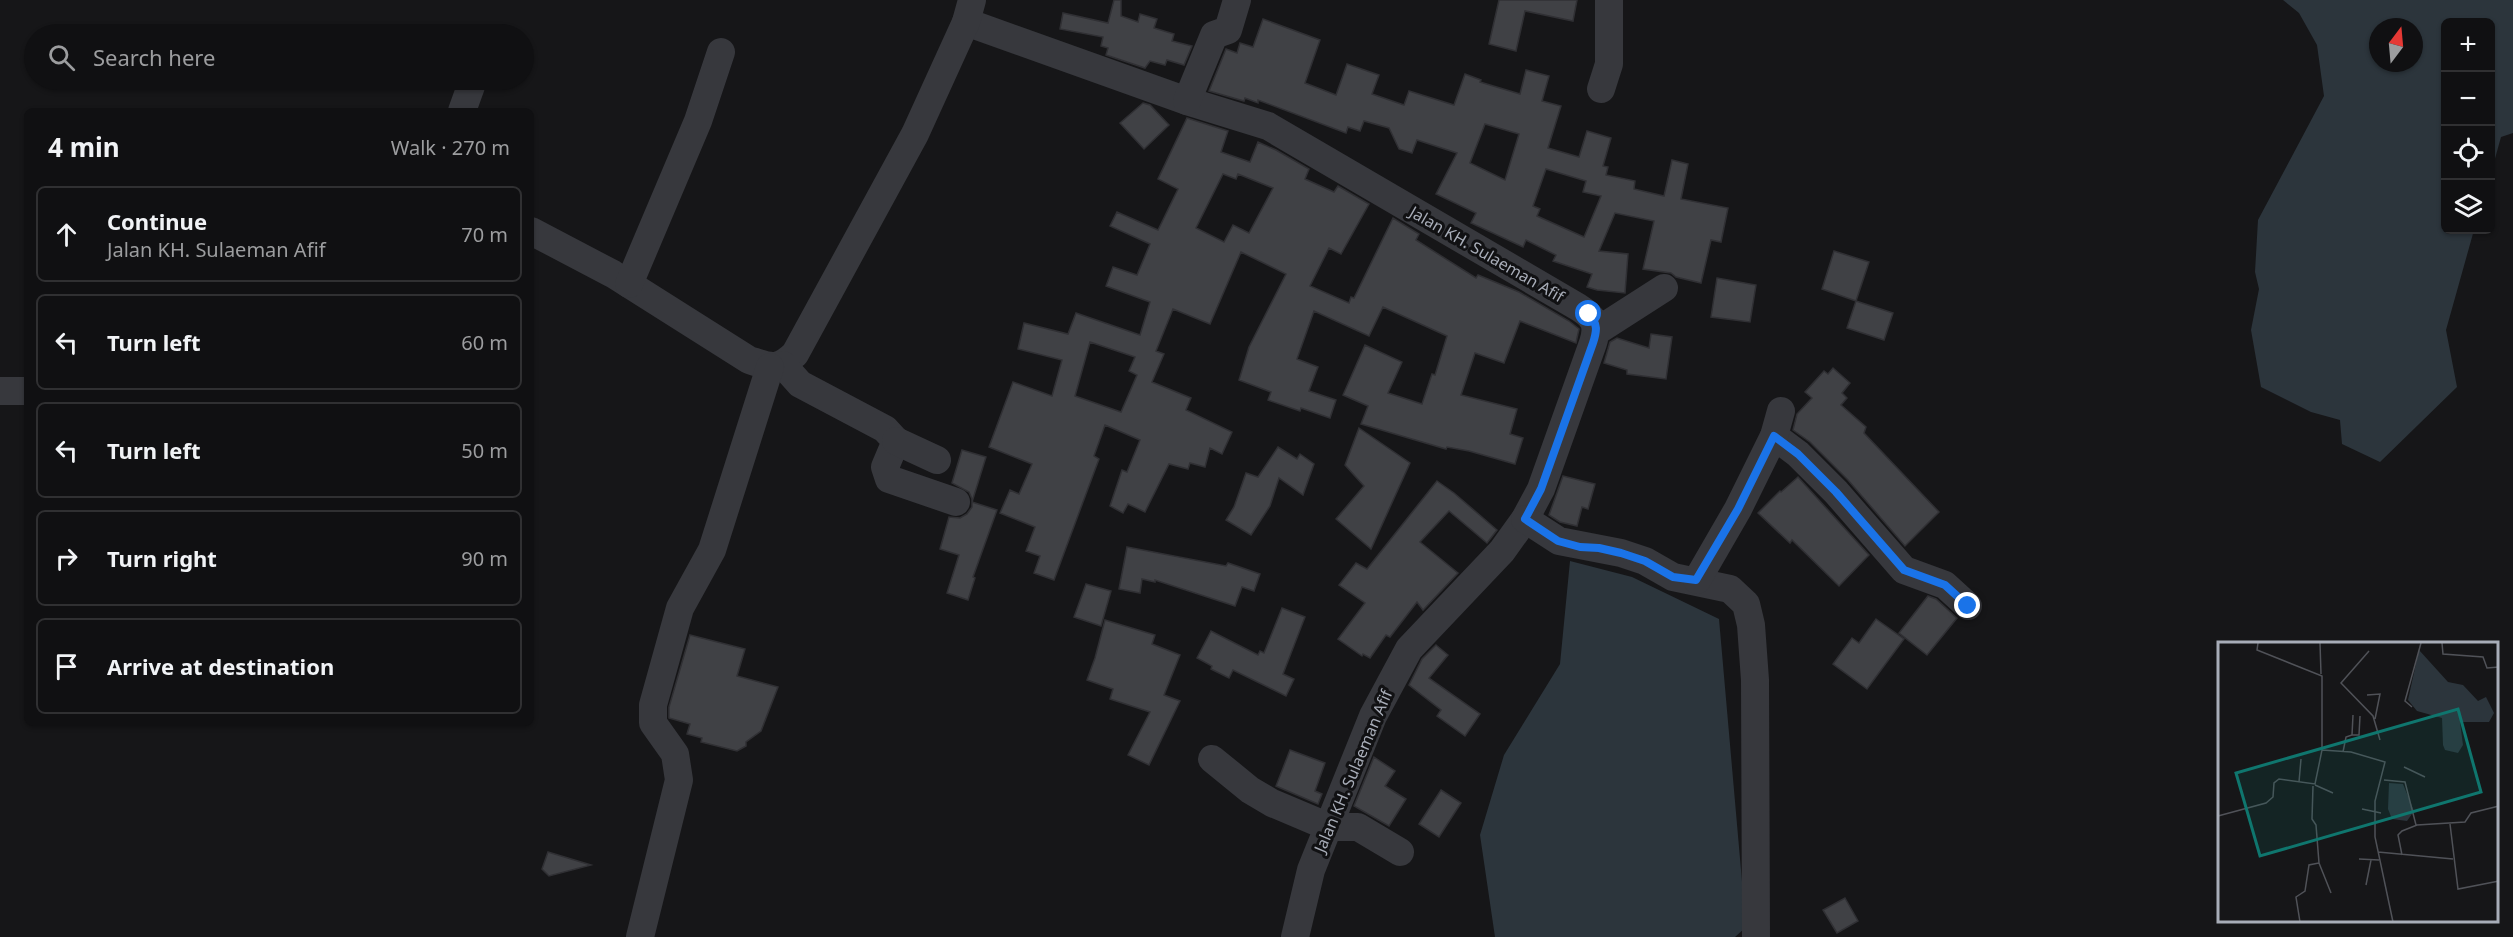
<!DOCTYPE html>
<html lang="en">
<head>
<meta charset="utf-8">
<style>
	body { margin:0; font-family:"Noto Sans",sans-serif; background:#1e1e20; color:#f1f3f6 }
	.controls { position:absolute; right:18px; top:18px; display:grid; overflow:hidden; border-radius:9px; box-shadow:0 2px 4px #0004 }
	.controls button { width:54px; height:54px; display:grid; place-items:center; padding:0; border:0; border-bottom:2px solid #303032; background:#101012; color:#f1f3f6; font:30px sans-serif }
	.compass { position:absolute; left:2369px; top:18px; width:54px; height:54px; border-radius:50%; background:#101012; box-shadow:0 2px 4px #0004; rotate:16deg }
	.stop { position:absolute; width:18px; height:18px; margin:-14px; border:4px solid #1a73e8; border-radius:50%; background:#fff }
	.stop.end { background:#1a73e8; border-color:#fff; box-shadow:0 2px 6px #0008 }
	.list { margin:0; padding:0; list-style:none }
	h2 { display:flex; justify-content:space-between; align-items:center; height:78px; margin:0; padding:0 24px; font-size:26px }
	h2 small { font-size:20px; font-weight:400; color:#9c9d9f }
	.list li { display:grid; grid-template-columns:39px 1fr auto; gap:18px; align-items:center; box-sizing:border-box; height:96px; margin:0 12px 12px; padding:0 12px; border:2px solid #303032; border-radius:9px }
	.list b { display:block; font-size:22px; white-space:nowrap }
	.list p { margin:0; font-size:20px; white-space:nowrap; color:#9c9d9f }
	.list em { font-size:20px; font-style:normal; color:#9c9d9f }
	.icon { flex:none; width:33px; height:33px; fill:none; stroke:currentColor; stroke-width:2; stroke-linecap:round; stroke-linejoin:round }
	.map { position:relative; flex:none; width:2513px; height:937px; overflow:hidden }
	.search { position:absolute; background:#101012; box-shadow:0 2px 4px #0004; left:24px; top:24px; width:510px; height:66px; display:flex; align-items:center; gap:15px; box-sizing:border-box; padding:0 21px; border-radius:33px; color:#9c9d9f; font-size:22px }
	.panel { position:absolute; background:#101012; box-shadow:0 2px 4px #0004; left:24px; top:108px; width:510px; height:618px; border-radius:9px }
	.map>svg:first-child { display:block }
	.water { fill:#2c353c; fill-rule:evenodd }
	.building { fill:#404145; stroke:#303034; stroke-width:1.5; fill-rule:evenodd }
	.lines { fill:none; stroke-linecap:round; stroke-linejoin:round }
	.minor { stroke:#37383d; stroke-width:28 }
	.route { stroke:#1a73e8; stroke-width:8 }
	.labels { text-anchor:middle; stroke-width:6; stroke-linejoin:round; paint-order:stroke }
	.street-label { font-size:16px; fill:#a8adb8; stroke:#111113 }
	.inset-road { fill:none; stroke:#505258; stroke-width:1.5 }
	.view { fill:#0f766e; fill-opacity:0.15; stroke:#0f766e; stroke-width:3 }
	.inset-edge { fill:none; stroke:#a8adb8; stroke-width:3 }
</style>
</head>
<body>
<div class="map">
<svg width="2513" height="937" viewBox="0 0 2513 937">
	<rect width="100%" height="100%" fill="#161618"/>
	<g class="water">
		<path d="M2283 0H2513V133L2501 137 2491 173 2490 22H2446V230H2474L2446 330 2457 387 2380 462 2342 444 2340 420 2311 412 2261 387 2251 330 2259 289 2255 272 2258 220 2324 96 2317 45 2299 13ZM2378 27H2414V63H2378Z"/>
		<polygon points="1570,561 1632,577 1719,619 1746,927 1735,937 1495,937 1480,835 1504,755 1560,664"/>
	</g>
	<g class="building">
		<polygon points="1114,0 1121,0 1121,16 1138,22 1140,14 1157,19 1154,28 1174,34 1172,41 1192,46 1184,65 1167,60 1165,65 1150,61 1145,68 1106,55 1108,48 1101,46 1103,37 1060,29 1063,13 1108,23"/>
		<polygon points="1499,0 1577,0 1573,21 1525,11 1516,51 1489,44"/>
		<path d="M1263 19 1320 40 1305 83 1336 95 1347 64 1379 75 1372 94 1404 105 1409 91 1454 105 1465 74 1481 80 1480 82 1520 94 1526 70 1549 76 1542 101 1561 106 1548 148 1579 157 1587 131 1611 138 1603 166 1608 167 1606 175 1635 181 1634 189 1664 196 1672 160 1688 164 1681 199 1728 208 1721 242 1711 240 1701 283 1676 277 1671 273 1643 269 1654 221 1615 213 1599 251 1628 254 1625 293 1597 290 1587 287 1592 274 1553 261 1556 255 1526 240 1523 247 1471 223 1476 213 1436 194 1457 153 1417 140 1412 153 1399 149 1389 128 1364 121 1360 131 1348 127 1346 133 1258 100V103L1245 98 1244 101 1209 91 1226 49 1237 53 1240 43 1253 47ZM1485 124 1519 134 1505 180 1470 163ZM1546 169 1586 181 1583 192 1601 196 1584 237 1537 216 1540 209 1533 206Z"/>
		<polygon points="1143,103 1150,105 1169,125 1144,149 1120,123"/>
		<path d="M1187 118 1228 131 1221 152 1250 162 1258 142 1276 150 1309 169 1305 179 1334 192 1338 186 1369 204 1341 254 1329 248 1310 286 1349 303 1351 297 1354 298 1393 218 1419 234 1416 240 1476 278 1478 275 1519 292 1569 321 1579 329 1577 338 1576 343 1520 321 1504 363 1475 353 1461 395 1517 409 1510 434 1523 438 1515 464 1469 451 1447 447 1446 449 1361 424 1368 406 1343 395 1365 345 1402 362 1388 393 1422 404 1432 374 1435 375 1447 336 1383 307 1369 336 1314 311 1297 359 1318 367 1309 391 1336 400 1330 418 1301 408 1300 411 1268 400 1271 392 1239 380 1249 347 1286 274 1241 252 1210 324 1173 309 1156 351 1164 354 1152 382 1191 398 1186 410 1232 432 1222 454 1210 448 1205 467 1190 463 1188 469 1169 464 1145 512 1128 504 1123 513 1110 506 1122 470 1127 472 1140 440 1105 425 1094 456 1099 459 1054 580 1034 573 1040 556 1026 551 1035 527 1000 513 1010 490 1019 494 1032 464 989 447 1013 382 1052 396 1062 360 1018 349 1024 323 1068 334 1076 313 1140 335 1150 302 1106 286 1113 267 1137 275 1150 244 1110 226 1117 212 1158 230 1178 189 1158 179ZM1223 174 1236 179 1238 174 1273 188 1249 233 1233 225 1224 242 1196 228ZM1090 342 1135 357 1129 371 1137 375 1121 412 1075 396Z"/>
		<polygon points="1834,251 1869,262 1856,301 1822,289"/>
		<polygon points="1717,278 1756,285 1750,322 1711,317"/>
		<polygon points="1856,301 1893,313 1884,340 1847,328"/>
		<polygon points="1651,334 1672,337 1666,379 1627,374 1627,370 1604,363 1610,342 1617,338 1649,348"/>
		<polygon points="1833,368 1850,383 1842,393 1847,398 1841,405 1866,427 1864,433 1939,512 1905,546 1848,480 1810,442 1793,430 1797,414 1812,398 1805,392 1824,371 1828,374"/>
		<polygon points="1359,428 1410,463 1371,549 1336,519 1364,486 1345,465"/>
		<polygon points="1278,447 1297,459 1300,454 1314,464 1303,495 1279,478 1270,506 1251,535 1226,520 1234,507 1246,473 1258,477"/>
		<polygon points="962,450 986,457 972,502 997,510 973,577 975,578 968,600 947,593 959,555 940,549 949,517 960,518 967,514 972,507 972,499 969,492 952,483"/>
		<polygon points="1563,476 1595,484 1588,509 1582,507 1577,526 1560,522 1549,515"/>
		<polygon points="1798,477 1869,555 1839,586 1792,540 1790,543 1758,513 1780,491 1781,492"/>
		<polygon points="1437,481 1454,493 1497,530 1487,543 1449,511 1420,542 1458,573 1423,610 1417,602 1390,637 1386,635 1370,658 1363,654 1362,656 1338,639 1365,603 1339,585 1356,563 1367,569"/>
		<polygon points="1127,547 1226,566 1228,563 1260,574 1254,591 1242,587 1235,606 1155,580 1155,582 1142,579 1140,593 1119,589"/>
		<polygon points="1086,584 1111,591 1101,626 1074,617"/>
		<polygon points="1928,596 1936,599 1957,618 1927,655 1899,633"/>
		<polygon points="1282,608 1305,617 1283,674 1294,679 1286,696 1233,670 1229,678 1211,669 1212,666 1197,658 1211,631 1258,655 1260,651 1264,653"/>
		<polygon points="1876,619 1904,639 1867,689 1833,664 1852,638 1859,643"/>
		<polygon points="1105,620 1155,635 1152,644 1180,655 1164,695 1180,701 1149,765 1128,755 1150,712 1110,699 1113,689 1087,680 1095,658"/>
		<polygon points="690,635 745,649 737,676 778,687 761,731 746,742 746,746 737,751 701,742 702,738 687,734 690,724 669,718 669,707"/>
		<polygon points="1436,645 1448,655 1429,678 1480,714 1465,736 1437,716 1441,710 1409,685 1422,659"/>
		<polygon points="1290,750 1325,763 1315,791 1322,794 1318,804 1276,786"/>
		<polygon points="1374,757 1395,771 1385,786 1406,799 1389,826 1354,806"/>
		<polygon points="1441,790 1461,803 1439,837 1419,824"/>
		<polygon points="548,852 591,865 549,876 542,869"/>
		<polygon points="1845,898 1858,921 1837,933 1823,910"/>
	</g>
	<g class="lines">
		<g class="minor">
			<path d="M966 22 1187 101 1268 126 1578 307C1594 317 1599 324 1593 343L1541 489 1525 519 1502 551 1409 649 1373 716 1311 870 1295 937"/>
			<polyline points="1601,89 1609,64 1609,0"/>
			<polyline points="1187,101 1214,35 1228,30 1237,0"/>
			<polyline points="462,111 471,86"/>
			<path d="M531 231 613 274 749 360C771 367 777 371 795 354L915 134 966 22 972 0"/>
			<polyline points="629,284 698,121 721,52"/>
			<polyline points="1597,331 1664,288"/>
			<polyline points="783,365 800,384 885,429 896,441 885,467 889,479 956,502"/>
			<polyline points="0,391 27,391"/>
			<polyline points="1774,436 1798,454 1836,492 1904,570 1945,585 1968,606"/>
			<polyline points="896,441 937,460"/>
			<polyline points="1525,519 1559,541 1621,553 1645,561 1673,577 1730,589 1746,604 1751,625 1755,680 1756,937"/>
			<polyline points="1697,580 1738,509 1774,436 1781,411"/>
			<polyline points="1212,759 1250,790 1272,803 1329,827 1358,827 1400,852"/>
			<polyline points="640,937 679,780 675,754 653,723 653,705 680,608 712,550 770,367"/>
		</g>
	</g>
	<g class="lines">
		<path class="route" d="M1589 314C1598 324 1597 331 1593 343L1541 489 1525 519 1558 541 1580 547 1599 548 1621 553 1645 561 1673 577 1696 580 1738 509 1774 436 1798 454 1836 492 1904 570 1945 585 1968 606"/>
	</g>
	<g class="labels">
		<g class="street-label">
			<text transform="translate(1487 254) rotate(30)" y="6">Jalan KH. Sulaeman Afif</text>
			<text transform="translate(1353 771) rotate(-67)" y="6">Jalan KH. Sulaeman Afif</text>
		</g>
	</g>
	<g transform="translate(2218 642)">
		<rect width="280" height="280" fill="#161618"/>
		<path d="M201 8 230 40 245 43 260 59 268 55 276 71 271 80H242L245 103 240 111 227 108 225 103 224 76 199 69 190 58ZM171 141 185 142 196 169 189 179 174 177 170 167Z" fill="#2c353c"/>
		<path class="inset-road" d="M102 1 103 32M224 1 225 12 265 15 269 26 281 25M151 9 123 41 155 74 162 98M149 53 162 52 157 77M194 65 187 59 203 1M134 93H141L142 74M104 108 133 110 167 120 157 159V195L175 280M125 110 128 95 134 93 135 73M186 125 207 135M166 138 187 140 198 183M81 140 83 117M97 143 115 151M144 167 163 171M0 174 48 161 55 155 56 141 61 137 97 142 104 108V34L39 8 40 1M232 182 240 247 281 239M160 210 235 217M184 213 180 193 184 189 199 183 247 180 253 171 281 164M141 217 161 218M101 221 113 251M148 243 153 218M82 280 78 255 87 249 91 223 101 221 98 183 94 177 95 144"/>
		<path class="view" d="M240 67 263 150 42 214 18 131Z"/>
		<rect width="280" height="280" class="inset-edge"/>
	</g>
</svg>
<div class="controls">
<button>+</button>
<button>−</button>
<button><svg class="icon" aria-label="locate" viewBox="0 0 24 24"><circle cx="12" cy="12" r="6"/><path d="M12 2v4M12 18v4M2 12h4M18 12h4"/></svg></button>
<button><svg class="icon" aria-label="layers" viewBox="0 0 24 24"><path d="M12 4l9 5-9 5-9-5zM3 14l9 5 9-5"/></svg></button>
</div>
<svg class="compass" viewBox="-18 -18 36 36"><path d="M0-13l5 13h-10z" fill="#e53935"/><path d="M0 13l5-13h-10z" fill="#9c9d9f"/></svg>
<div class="stop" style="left:1589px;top:314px"></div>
<div class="stop end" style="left:1968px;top:606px"></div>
<div class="search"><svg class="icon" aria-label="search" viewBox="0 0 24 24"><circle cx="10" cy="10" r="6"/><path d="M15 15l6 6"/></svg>Search here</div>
<section class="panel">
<h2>4 min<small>Walk · 270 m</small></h2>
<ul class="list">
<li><svg class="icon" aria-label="ahead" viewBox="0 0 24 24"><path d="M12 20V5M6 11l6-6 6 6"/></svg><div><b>Continue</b><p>Jalan KH. Sulaeman Afif</p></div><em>70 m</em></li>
<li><svg class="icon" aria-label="left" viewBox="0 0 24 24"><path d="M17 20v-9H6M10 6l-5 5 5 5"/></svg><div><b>Turn left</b></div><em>60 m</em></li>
<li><svg class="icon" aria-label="left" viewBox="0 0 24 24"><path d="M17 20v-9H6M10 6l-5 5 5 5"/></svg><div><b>Turn left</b></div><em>50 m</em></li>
<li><svg class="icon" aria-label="right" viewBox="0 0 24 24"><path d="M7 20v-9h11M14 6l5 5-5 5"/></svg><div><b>Turn right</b></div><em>90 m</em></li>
<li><svg class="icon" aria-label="arrive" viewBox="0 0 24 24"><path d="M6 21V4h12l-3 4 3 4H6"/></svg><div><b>Arrive at destination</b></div></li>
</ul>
</section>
</div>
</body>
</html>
